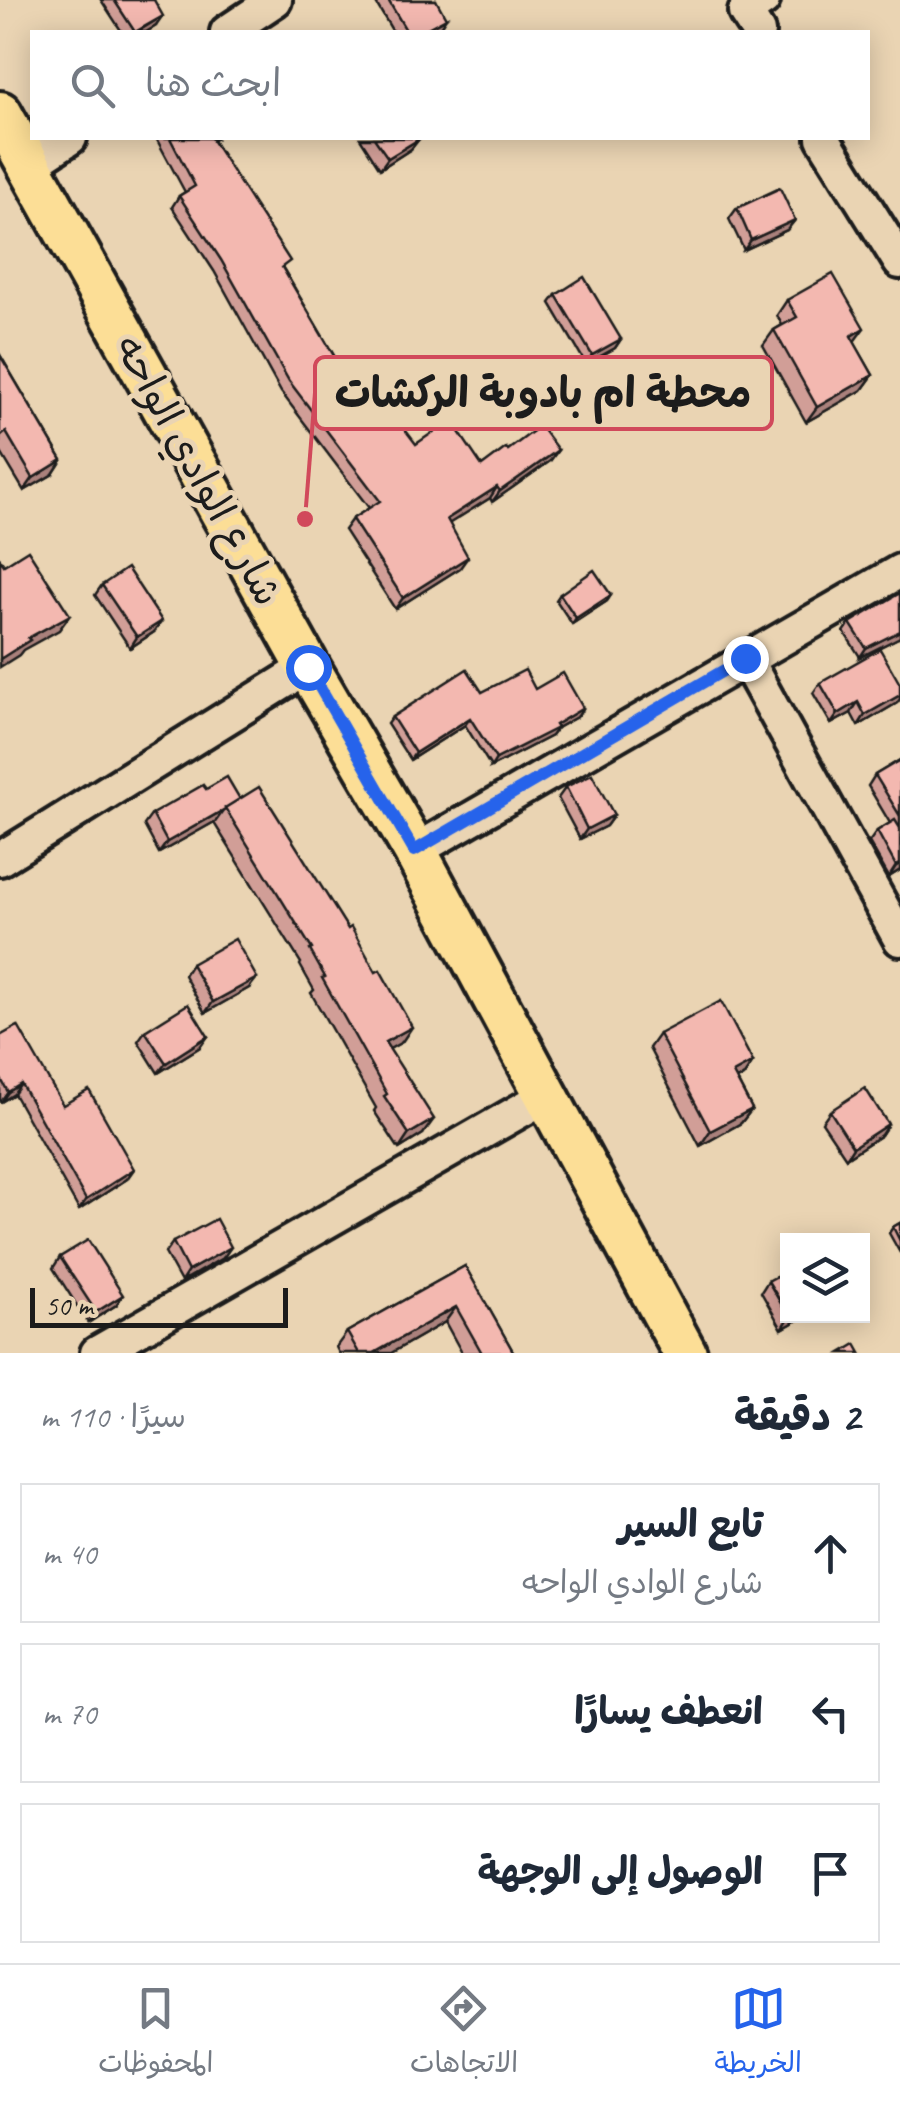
<!DOCTYPE html>
<html lang="ar">
<head>
<meta charset="utf-8">
<style>
	body { margin:0; font-family:Caveat,"Playpen Sans Arabic",sans-serif; background:#f6f6f7; color:#1f2937; direction:rtl }
	.controls { position:absolute; right:30px; bottom:30px; display:grid; overflow:hidden; border-radius:0px; box-shadow:0 5px 25px #0003 }
	.controls button { width:90px; height:90px; display:grid; place-items:center; padding:0; border:0; border-bottom:2px solid #e0e1e3; background:#fff; color:#1f2937; font:50px sans-serif }
	.scale { position:absolute; left:30px; bottom:25px; width:258px; box-sizing:border-box; padding-left:10px; border:5px solid #1c1c1c; border-top:0; font-size:28px; line-height:35px; white-space:nowrap; color:#1c1c1c; -webkit-text-stroke:8px #ead4b3; paint-order:stroke }
	.stop { position:absolute; width:30px; height:30px; margin:-22px; border:8px solid #2563eb; border-radius:50%; background:#fff }
	.stop.end { background:#2563eb; border-color:#fff; box-shadow:0 2px 10px #0008 }
	.list { margin:0; padding:0; list-style:none }
	h2 { display:flex; justify-content:space-between; align-items:center; height:130px; margin:0; padding:0 40px; font-size:42px }
	h2 small { font-size:32px; font-weight:400; color:#747a83 }
	.list li { display:grid; grid-template-columns:65px 1fr auto; gap:30px; align-items:center; box-sizing:border-box; height:140px; margin:0 20px 20px; padding:0 20px; border:2px solid #e0e1e3; border-radius:0px }
	.list b { display:block; font-size:38px; white-space:nowrap }
	.list p { margin:0; font-size:32px; white-space:nowrap; color:#747a83 }
	.list em { font-size:32px; font-style:normal; color:#747a83 }
	.icon { flex:none; width:55px; height:55px; fill:none; stroke:currentColor; stroke-width:2; stroke-linecap:round; stroke-linejoin:round }
	.map { position:relative; flex:none; width:900px; height:1353px; overflow:hidden; direction:ltr }
	.search { position:absolute; background:#fff; box-shadow:0 5px 25px #0003; left:30px; right:30px; top:30px; height:110px; display:flex; align-items:center; gap:25px; box-sizing:border-box; padding:0 35px; border-radius:0px; color:#747a83; font-size:38px }
	.sheet { height:610px; background:#fff }
	nav { display:flex; justify-content:space-around; align-items:center; box-sizing:border-box; height:140px; border-top:2px solid #e0e1e3; background:#fff; font-size:28px; color:#747a83 }
	nav a { display:grid; justify-items:center; gap:5px }
	nav .on { color:#2563eb }
	.map>svg:first-child { display:block }
	.lines { fill:none; stroke-linecap:round; stroke-linejoin:round }
	.minor-casing { stroke:#1c1c1c; stroke-width:40 }
	.major-casing { stroke:#1c1c1c; stroke-width:50 }
	.minor { stroke:#ead4b3; stroke-width:32 }
	.major { stroke:#fcde96; stroke-width:42 }
	.wall { fill:#d19e97; stroke:#1c1c1c; stroke-width:2.5 }
	.shaded-wall { fill:#aa817b; stroke:#1c1c1c; stroke-width:2.5 }
	.building { fill:#f3b8b0; stroke:#1c1c1c; stroke-width:2.5 }
	.route { stroke:#2563eb; stroke-width:12 }
	.labels { text-anchor:middle; stroke-width:10; stroke-linejoin:round; paint-order:stroke }
	.street-label { font-size:40px; fill:#1c1c1c; stroke:#ead4b3 }
	.leader { fill:none; stroke:#d1495b; stroke-width:4 }
	.callout-dot { fill:#d1495b; stroke:#ead4b3; stroke-width:4 }
	.callout { fill:#ead4b3; stroke:#d1495b; stroke-width:4 }
	.callout-label { font-size:42px; text-anchor:middle; font-weight:bold; fill:#1c1c1c }
</style>
</head>
<body>
<div class="map">
<svg width="900" height="1353" viewBox="0 0 900 1353">
	<rect width="100%" height="100%" fill="#ead4b3"/>
	<filter id="ink" filterUnits="userSpaceOnUse"><feTurbulence type="fractalNoise" baseFrequency=".01" numOctaves="2"/><feDisplacementMap in="SourceGraphic" scale="20" xChannelSelector="R" yChannelSelector="G"/><feConvolveMatrix kernelMatrix="1 2 1 2 8 2 1 2 1" color-interpolation-filters="sRGB"/></filter>
	<g filter="url(#ink)">
		<g class="lines">
			<g class="minor-casing">
				<g id="minor">
					<polyline points="227,32 275,0"/>
					<polyline points="758,32 745,12 763,0"/>
					<polyline points="823,138 900,262"/>
					<polyline points="29,165 70,138"/>
					<polyline points="745,658 900,939"/>
					<polyline points="415,851 900,571"/>
					<polyline points="0,859 308,667"/>
					<polyline points="97,1353 546,1096"/>
				</g>
			</g>
			<g class="major-casing">
				<polyline id="major" points="0,113 308,667 415,851 685,1353"/>
			</g>
			<use href="#minor" class="minor"/>
			<use href="#major" class="major"/>
		</g>
		<g class="wall">
			<polygon points="101,0 154,0 156,26 146,32 122,32"/>
			<polygon points="374,0 436,0 439,29 432,32 393,32"/>
			<polygon points="156,138 218,138 213,140 284,270 371,419 416,444 482,466 508,450 558,450 550,461 492,502 490,498 449,523 460,568 395,609 344,530 352,519 369,508 281,392 214,271 172,207 179,196 185,192"/>
			<polygon points="360,138 418,138 419,139 411,149 380,169"/>
			<polygon points="737,208 795,220 787,230 744,250 729,219"/>
			<polygon points="556,295 621,339 615,348 586,364 550,303"/>
			<polygon points="787,300 854,342 873,375 862,390 806,422 763,345 774,330 782,325 777,315"/>
			<polygon points="0,355 62,460 53,474 24,491 0,451"/>
			<polygon points="102,585 154,632 130,648 95,595"/>
			<polygon points="900,593 900,637 860,657 844,632 850,623"/>
			<polygon points="560,594 611,595 607,601 572,624 556,600"/>
			<polygon points="820,683 900,684 900,699 897,703 858,726 851,713 831,724 813,693"/>
			<polygon points="535,689 583,708 578,716 557,728 551,736 491,767 465,725 410,760 387,724 392,717 482,692"/>
			<polygon points="900,760 900,870 889,877 869,842 877,831 890,823 868,786 875,775"/>
			<polygon points="566,787 614,815 606,826 580,839 558,798"/>
			<polygon points="206,789 240,799 402,1042 389,1049 423,1134 399,1149 374,1111 376,1108 311,993 314,990 300,965 301,963 214,823 216,821 159,853 144,825 152,814"/>
			<polygon points="191,964 249,988 205,1013 184,975"/>
			<polygon points="145,1031 208,1036 200,1047 158,1073 138,1041"/>
			<polygon points="659,1034 753,1062 743,1077 737,1080 752,1109 741,1123 700,1146 649,1048"/>
			<polygon points="0,1036 127,1179 79,1210 14,1094 1,1102 0,1100"/>
			<polygon points="830,1111 888,1124 881,1135 846,1158 822,1122"/>
			<polygon points="900,1223 900,1253 889,1233 893,1227"/>
			<polygon points="173,1242 224,1257 181,1282 165,1253"/>
			<polygon points="60,1257 116,1305 88,1323 53,1268"/>
			<polygon points="465,1266 514,1353 462,1353 445,1322 391,1353 339,1353 336,1347 347,1332"/>
			<polygon points="768,1281 788,1316 805,1316 782,1329 761,1292"/>
		</g>
		<g class="shaded-wall">
			<polygon points="163,16 156,26 146,32 137,32"/>
			<polygon points="446,18 439,29 432,32 420,32"/>
			<polygon points="419,139 411,149 380,169 388,158"/>
			<polygon points="795,220 787,230 744,250 751,240"/>
			<polygon points="864,328 853,343 851,336"/>
			<polygon points="621,339 615,348 586,364 592,355"/>
			<polygon points="873,375 862,390 806,422 817,407"/>
			<polygon points="558,450 550,461 492,502 500,491"/>
			<polygon points="62,460 53,474 24,491 33,478"/>
			<polygon points="497,487 490,498 439,530 447,519"/>
			<polygon points="468,557 460,568 395,609 403,598"/>
			<polygon points="611,595 607,601 572,624 576,618"/>
			<polygon points="70,615 59,630 23,650 19,655 0,667 0,659 28,638"/>
			<polygon points="162,621 154,632 130,648 137,637"/>
			<polygon points="900,631 900,637 860,657 866,648"/>
			<polygon points="900,695 900,699 897,703 858,726 865,715"/>
			<polygon points="858,702 851,713 831,724 838,714"/>
			<polygon points="583,708 578,716 553,730 557,728 551,736 491,767 496,759"/>
			<polygon points="470,718 465,725 410,760 415,753"/>
			<polygon points="224,810 216,821 159,853 167,842"/>
			<polygon points="614,815 606,826 580,839 587,829"/>
			<polygon points="900,864 900,870 889,877 896,866"/>
			<polygon points="257,978 249,988 205,1013 213,1002"/>
			<polygon points="412,1027 402,1042 375,1057 385,1042"/>
			<polygon points="208,1036 200,1047 158,1073 166,1063"/>
			<polygon points="753,1062 743,1077 722,1087 733,1073"/>
			<polygon points="21,1084 14,1094 1,1102 8,1092"/>
			<polygon points="752,1109 741,1123 700,1146 710,1131"/>
			<polygon points="434,1119 423,1134 399,1149 409,1134"/>
			<polygon points="888,1124 881,1135 846,1158 853,1147"/>
			<polygon points="134,1169 127,1179 79,1210 86,1200"/>
			<polygon points="231,1247 224,1257 181,1282 188,1271"/>
			<polygon points="123,1295 116,1305 88,1323 96,1312"/>
			<polygon points="456,1307 445,1322 391,1353 374,1353"/>
			<polygon points="794,1316 805,1316 782,1329 789,1318"/>
		</g>
		<g class="building">
			<polygon points="114,0 154,0 163,16 135,32"/>
			<polygon points="388,0 436,0 446,18 420,32 407,32"/>
			<polygon points="170,138 211,138 290,261 282,267 371,419 387,406 416,444 451,420 482,466 506,448 508,450 540,426 558,450 500,491 497,487 447,519 468,557 403,598 352,519 380,501 289,381 221,260 179,196 195,186"/>
			<polygon points="374,138 418,138 419,139 388,158"/>
			<polygon points="780,188 795,220 751,240 737,208"/>
			<polygon points="833,274 864,328 851,336 873,375 817,407 774,330 797,317 787,300"/>
			<polygon points="584,277 621,339 592,355 556,295"/>
			<polygon points="0,355 62,460 33,478 6,432 0,437"/>
			<polygon points="28,550 70,615 28,638 30,640 0,659 0,559 4,565"/>
			<polygon points="127,568 162,621 137,637 102,585"/>
			<polygon points="594,570 611,595 576,618 560,594"/>
			<polygon points="900,593 900,631 866,648 850,623"/>
			<polygon points="880,649 900,684 900,695 865,715 858,702 838,714 820,683"/>
			<polygon points="467,669 482,692 525,670 535,689 563,673 583,708 555,725 557,728 496,759 470,718 415,753 392,717"/>
			<polygon points="900,760 900,816 875,775"/>
			<polygon points="592,774 614,815 587,829 566,787"/>
			<polygon points="227,777 240,799 225,809 167,842 152,814 203,785 206,789"/>
			<polygon points="259,787 348,929 351,927 376,972 380,970 412,1027 385,1042 434,1119 409,1134 384,1096 387,1094 322,978 325,977 310,950 312,949 225,808"/>
			<polygon points="895,820 900,828 900,864 896,866 877,831"/>
			<polygon points="235,939 257,978 213,1002 191,964"/>
			<polygon points="721,1001 753,1062 733,1073 752,1109 710,1131 659,1034"/>
			<polygon points="188,1004 208,1036 166,1063 145,1031"/>
			<polygon points="18,1026 63,1105 89,1090 134,1169 86,1200 21,1084 8,1092 0,1077 0,1036"/>
			<polygon points="865,1088 888,1124 853,1147 830,1111"/>
			<polygon points="216,1219 231,1247 188,1271 173,1242"/>
			<polygon points="900,1223 900,1241 893,1227"/>
			<polygon points="88,1240 123,1295 96,1312 60,1257"/>
			<polygon points="465,1266 514,1353 482,1353 456,1307 374,1353 359,1353 347,1332"/>
			<polygon points="788,1270 788,1314 768,1281"/>
			<polygon points="856,1344 861,1353 841,1353"/>
		</g>
	</g>
	<g class="lines" filter="url(#ink)">
		<polyline class="route" points="308,667 414,851 745,658"/>
	</g>
	<g class="labels">
		<g class="street-label">
			<text transform="translate(199 470) rotate(61)" y="14">شارع الوادي الواحه</text>
		</g>
	</g>
	<path class="leader" d="M305 519L315 393"/>
	<circle class="callout-dot" cx="305" cy="519" r="10"/>
	<rect class="callout" x="315" y="357" width="457" height="72" rx="10"/>
	<g class="callout-label">
		<text x="543" y="407">محطة ام بادوبة الركشات</text>
	</g>
</svg>
<div class="controls">
<button><svg class="icon" aria-label="layers" viewBox="0 0 24 24"><path d="M12 4l9 5-9 5-9-5zM3 14l9 5 9-5"/></svg></button>
</div>
<div class="scale">50 m</div>
<div class="stop" style="left:308px;top:667px"></div>
<div class="stop end" style="left:745px;top:658px"></div>
<div class="search"><svg class="icon" aria-label="search" viewBox="0 0 24 24"><circle cx="10" cy="10" r="6"/><path d="M15 15l6 6"/></svg>ابحث هنا</div>
</div>
<section class="sheet">
<h2>2 دقيقة<small>سيرًا · 110 m</small></h2>
<ul class="list">
<li><svg class="icon" aria-label="ahead" viewBox="0 0 24 24"><path d="M12 20V5M6 11l6-6 6 6"/></svg><div><b>تابع السير</b><p>شارع الوادي الواحه</p></div><em>40 m</em></li>
<li><svg class="icon" aria-label="left" viewBox="0 0 24 24"><path d="M17 20v-9H6M10 6l-5 5 5 5"/></svg><div><b>انعطف يسارًا</b></div><em>70 m</em></li>
<li><svg class="icon" aria-label="arrive" viewBox="0 0 24 24"><path d="M6 21V4h12l-3 4 3 4H6"/></svg><div><b>الوصول إلى الوجهة</b></div></li>
</ul>
</section>
<nav>
<a class="on"><svg class="icon" aria-label="map" viewBox="0 0 24 24"><path d="M3 6l6-2 6 2 6-2v14l-6 2-6-2-6 2zM9 4v14M15 6v14"/></svg>الخريطة</a>
<a><svg class="icon" aria-label="directions" viewBox="0 0 24 24"><path d="M12 3l9 9-9 9-9-9zM9 14v-3h6M13 9l2 2-2 2"/></svg>الاتجاهات</a>
<a><svg class="icon" aria-label="saved" viewBox="0 0 24 24"><path d="M7 4h10v16l-5-4-5 4z"/></svg>المحفوظات</a>
</nav>
</body>
</html>
